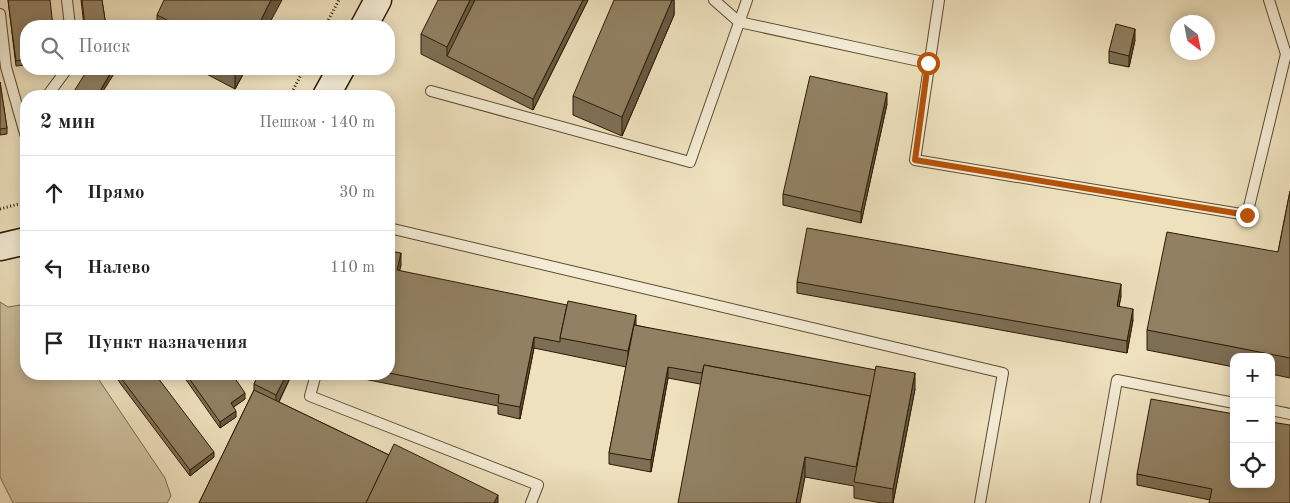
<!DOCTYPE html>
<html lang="ru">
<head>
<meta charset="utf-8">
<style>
	body { margin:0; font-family:"Old Standard TT",serif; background:#f6f6f6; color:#222 }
	.controls { position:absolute; right:15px; bottom:15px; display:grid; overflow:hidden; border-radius:10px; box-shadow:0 2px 12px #0003 }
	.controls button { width:45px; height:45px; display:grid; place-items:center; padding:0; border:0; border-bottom:1px solid #e0e0e0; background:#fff; color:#222; font:25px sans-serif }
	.compass { position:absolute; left:1170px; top:15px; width:45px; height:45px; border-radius:50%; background:#fff; box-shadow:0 2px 12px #0003; rotate:148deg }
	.stop { position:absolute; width:15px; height:15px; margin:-11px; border:4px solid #b45309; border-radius:50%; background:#fff }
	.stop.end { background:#b45309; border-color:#fff; box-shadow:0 1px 5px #0008 }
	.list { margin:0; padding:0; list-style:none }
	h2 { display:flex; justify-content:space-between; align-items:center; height:65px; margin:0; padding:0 20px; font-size:21px }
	h2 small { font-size:16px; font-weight:400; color:#767676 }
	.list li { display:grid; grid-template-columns:32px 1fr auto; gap:15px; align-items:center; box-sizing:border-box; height:75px; padding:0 20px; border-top:1px solid #e0e0e0 }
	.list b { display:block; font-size:19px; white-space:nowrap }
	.list em { font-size:16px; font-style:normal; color:#767676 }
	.icon { flex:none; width:28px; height:28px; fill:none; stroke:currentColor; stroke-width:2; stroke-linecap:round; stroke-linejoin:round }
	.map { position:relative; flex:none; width:1290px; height:503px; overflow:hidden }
	.search { position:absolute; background:#fff; box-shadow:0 2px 12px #0003; left:20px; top:20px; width:375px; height:55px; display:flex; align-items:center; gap:12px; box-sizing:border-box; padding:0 18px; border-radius:20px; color:#767676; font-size:19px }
	.panel { position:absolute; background:#fff; box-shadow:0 2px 12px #0003; left:20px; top:90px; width:375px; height:290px; border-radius:20px }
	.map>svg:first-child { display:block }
	.green { fill:#cdbf9e; stroke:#7c6c4f }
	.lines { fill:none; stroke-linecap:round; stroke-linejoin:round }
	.service-casing { stroke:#5c4c30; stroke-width:12 }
	.secondary-casing { stroke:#2c1a00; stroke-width:29 }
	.path { stroke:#2c1a00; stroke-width:3; stroke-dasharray:1 2.5; stroke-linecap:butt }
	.service { stroke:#f4ecd5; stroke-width:10 }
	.secondary { stroke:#f4ecd5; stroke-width:26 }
	.wall { fill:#7d6f55; stroke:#2c1a00 }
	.shaded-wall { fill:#665a45; stroke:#2c1a00 }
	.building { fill:#918163; stroke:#2c1a00 }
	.route { stroke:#b45309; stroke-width:6 }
</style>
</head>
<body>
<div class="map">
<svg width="1290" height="503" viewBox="0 0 1290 503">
	<rect width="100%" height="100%" fill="#eee1be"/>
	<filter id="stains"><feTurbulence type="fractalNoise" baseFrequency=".004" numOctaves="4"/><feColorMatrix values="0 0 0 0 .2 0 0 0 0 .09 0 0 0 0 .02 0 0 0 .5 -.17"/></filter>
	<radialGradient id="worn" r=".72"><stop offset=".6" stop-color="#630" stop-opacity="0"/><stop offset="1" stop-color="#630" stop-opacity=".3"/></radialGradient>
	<polygon class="green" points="0,302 8,307 26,304 26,374 95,374 165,478 171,496 167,503 13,503 0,477"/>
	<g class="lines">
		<g class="service-casing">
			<g id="service">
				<polyline points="67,0 70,26"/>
				<polyline points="714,0 739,22 928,63"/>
				<polyline points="939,0 915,160 1247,215 1286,54 1269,0"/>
				<polyline points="0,14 6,67 26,137"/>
				<polyline points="431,91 690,162 747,0"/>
				<polyline points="47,96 67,69"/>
				<polyline points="389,228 1003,373 980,503"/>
				<polyline points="316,374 310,396 538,485 531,503"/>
				<polyline points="1271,410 1290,414"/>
				<polyline points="1095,503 1117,380 1234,403"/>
			</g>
		</g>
		<g class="secondary-casing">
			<g id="secondary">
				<polyline points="364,26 378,0"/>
				<polyline points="326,96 341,69"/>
				<polyline points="0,247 26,241"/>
			</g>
		</g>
		<g class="path">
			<polyline points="325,26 339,0"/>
			<polyline points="290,96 304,69"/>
			<polyline points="0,209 26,202"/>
		</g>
		<use href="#service" class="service"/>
		<use href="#secondary" class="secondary"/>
	</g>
	<g class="wall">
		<polygon points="8,0 50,0 26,26 26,65 16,66"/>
		<polygon points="81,0 102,0 106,26 84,26"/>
		<polygon points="588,0 533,110 421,54 421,34"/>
		<polygon points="674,0 674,15 622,136 573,115 573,96"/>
		<polygon points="157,15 268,26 157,26"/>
		<polygon points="1135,40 1129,67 1109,63 1109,51"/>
		<polygon points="197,69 246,69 235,89"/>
		<polygon points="0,82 7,128 7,134 0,135"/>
		<polygon points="887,104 861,223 783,205 783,194"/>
		<polygon points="1290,191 1290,378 1271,374 1271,357 1234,357 1234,367 1147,350 1147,330 1278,252"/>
		<polygon points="389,251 401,265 399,271 915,389 893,503 882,503 854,498 854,486 805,477 700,384 668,378 651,472 609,464 609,453 626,367 534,348 520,419 498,414 498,406 354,377 354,374 389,374"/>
		<polygon points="797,282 1121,296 1119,306 1133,320 1127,353 797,293"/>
		<polygon points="115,374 155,374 214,457 190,476 120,383"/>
		<polygon points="182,374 232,374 245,399 233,407 236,417 220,428"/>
		<polygon points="259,374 292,374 279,402 389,455 498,503 199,503 254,390 254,384"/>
		<polygon points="1234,414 1210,500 1137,485 1137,474"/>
	</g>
	<g class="shaded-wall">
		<polygon points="271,0 282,0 268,26 258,26"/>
		<polygon points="470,0 480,0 447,56 447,47"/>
		<polygon points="583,0 588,0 533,110 533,99"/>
		<polygon points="672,0 674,0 674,15 622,136 622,117"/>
		<polygon points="1135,29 1135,40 1129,67 1129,56"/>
		<polygon points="113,69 117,69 100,96 97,96"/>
		<polygon points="235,69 246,69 235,89"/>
		<polygon points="887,93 887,104 861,223 861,212"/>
		<polygon points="401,253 401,265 397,282 397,270"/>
		<polygon points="1121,284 1121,296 1117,317 1117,306"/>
		<polygon points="1133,309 1133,320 1127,353 1127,341"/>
		<polygon points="636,315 636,331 628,367 628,351"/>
		<polygon points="534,337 534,348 520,419 520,407"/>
		<polygon points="668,367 668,378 651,472 651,460"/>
		<polygon points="915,373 915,389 893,503 893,489"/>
		<polygon points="287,374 292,374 276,407 276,395"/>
		<polygon points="245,393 245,399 231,409 231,403"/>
		<polygon points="236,411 236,417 220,428 220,422"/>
		<polygon points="214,452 214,457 190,476 190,470"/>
		<polygon points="805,457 805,477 800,503 796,503"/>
		<polygon points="498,495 498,503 494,503"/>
	</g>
	<g class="building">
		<polygon points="8,0 50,0 53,26 26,26 26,59 16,61"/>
		<polygon points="82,0 102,0 106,26 85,26"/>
		<polygon points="164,0 271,0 258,26 179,26 157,15"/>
		<polygon points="438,0 470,0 447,47 421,34"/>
		<polygon points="475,0 583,0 533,99 447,56"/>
		<polygon points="614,0 672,0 622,117 573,96"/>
		<polygon points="1116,24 1135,29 1129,56 1109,51"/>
		<polygon points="88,69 113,69 97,96 71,96"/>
		<polygon points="810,76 887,93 861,212 783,194"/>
		<polygon points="0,82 7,128 0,129"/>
		<polygon points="1290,191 1290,358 1147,330 1167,232 1278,252"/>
		<polygon points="807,228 1121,284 1117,306 1133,309 1127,341 797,282"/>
		<polygon points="389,251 401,253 397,270 567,305 560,338 560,342 534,337 520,407 498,403 499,395 389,373"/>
		<polygon points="568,301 636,315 628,351 560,338"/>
		<polygon points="634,325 876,370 870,401 870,396 704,365 702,373 668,367 651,460 609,453"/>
		<polygon points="704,365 870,396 856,467 805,457 796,503 678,503"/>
		<polygon points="876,366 915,373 893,489 854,482"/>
		<polygon points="118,374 155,374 214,452 190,470"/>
		<polygon points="186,374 232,374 245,393 231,403 236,411 220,422"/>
		<polygon points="259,374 287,374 276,395 254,384"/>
		<polygon points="254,390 389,455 366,503 199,503"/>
		<polygon points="1151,399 1234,414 1234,484 1271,484 1271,422 1290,425 1290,503 1209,503 1212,489 1137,474"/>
		<polygon points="394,444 498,495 494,503 366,503"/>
	</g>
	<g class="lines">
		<polyline class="route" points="928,63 915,160 1247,215"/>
	</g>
	<rect width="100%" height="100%" filter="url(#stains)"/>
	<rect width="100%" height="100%" fill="url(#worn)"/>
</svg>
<div class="controls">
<button>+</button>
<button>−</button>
<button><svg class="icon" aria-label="locate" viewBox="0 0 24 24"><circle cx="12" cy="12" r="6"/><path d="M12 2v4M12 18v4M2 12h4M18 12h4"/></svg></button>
</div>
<svg class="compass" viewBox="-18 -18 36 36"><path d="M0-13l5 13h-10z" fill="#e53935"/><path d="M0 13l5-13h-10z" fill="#767676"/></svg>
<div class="stop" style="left:928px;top:63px"></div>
<div class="stop end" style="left:1247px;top:215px"></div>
<div class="search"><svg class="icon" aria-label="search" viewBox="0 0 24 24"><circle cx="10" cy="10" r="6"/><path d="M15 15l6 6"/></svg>Поиск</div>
<section class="panel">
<h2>2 мин<small>Пешком · 140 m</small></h2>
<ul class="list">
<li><svg class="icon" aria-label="ahead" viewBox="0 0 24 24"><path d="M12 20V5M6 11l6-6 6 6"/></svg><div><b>Прямо</b></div><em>30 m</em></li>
<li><svg class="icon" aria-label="left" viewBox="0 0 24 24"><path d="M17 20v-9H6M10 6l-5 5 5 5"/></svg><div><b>Налево</b></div><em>110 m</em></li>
<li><svg class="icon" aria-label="arrive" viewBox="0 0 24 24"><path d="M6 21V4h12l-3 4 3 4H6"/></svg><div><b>Пункт назначения</b></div></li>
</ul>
</section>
</div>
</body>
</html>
